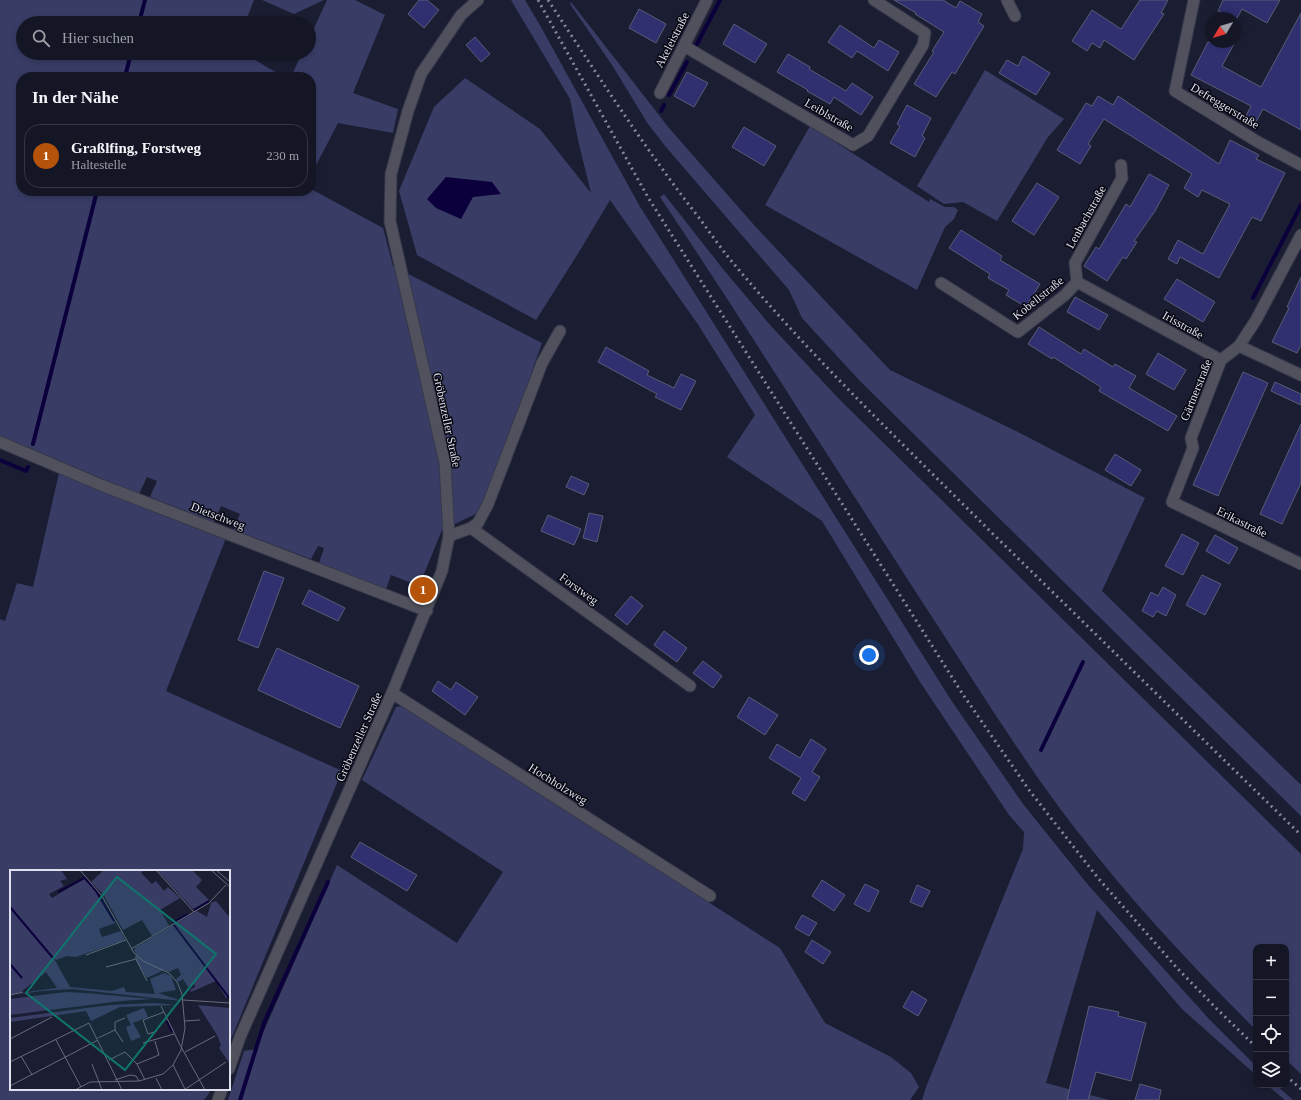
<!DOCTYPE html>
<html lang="de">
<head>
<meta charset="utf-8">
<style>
	body { margin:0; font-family:"Times New Roman",serif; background:#1d1f2e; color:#f1f3f6 }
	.controls { position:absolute; right:12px; bottom:12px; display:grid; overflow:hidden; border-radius:8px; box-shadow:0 2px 6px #0003 }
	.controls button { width:36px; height:36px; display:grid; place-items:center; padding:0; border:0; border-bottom:1px solid #333543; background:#141626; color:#f1f3f6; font:20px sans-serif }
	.compass { position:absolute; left:1205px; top:12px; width:36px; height:36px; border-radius:50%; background:#141626; box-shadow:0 2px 6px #0003; rotate:232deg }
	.you { position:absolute; left:869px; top:655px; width:14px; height:14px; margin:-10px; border:3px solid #fff; border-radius:50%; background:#1a73e8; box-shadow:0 0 0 6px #1a73e833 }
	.badge { display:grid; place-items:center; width:26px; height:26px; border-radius:50%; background:#b45309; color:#fff; font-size:13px; font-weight:700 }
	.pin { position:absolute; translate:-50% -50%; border:2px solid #fff; box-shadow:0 1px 4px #0006 }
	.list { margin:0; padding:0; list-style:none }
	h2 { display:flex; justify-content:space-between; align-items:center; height:52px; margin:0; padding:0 16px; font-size:17px }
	h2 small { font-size:13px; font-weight:400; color:#9d9fa7 }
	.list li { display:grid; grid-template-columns:26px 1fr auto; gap:12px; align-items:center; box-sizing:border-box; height:64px; margin:0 8px 8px; padding:0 8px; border:1px solid #333543; border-radius:16px }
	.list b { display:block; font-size:15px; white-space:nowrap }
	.list p { margin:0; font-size:13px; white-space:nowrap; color:#9d9fa7 }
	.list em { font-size:13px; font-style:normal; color:#9d9fa7 }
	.icon { flex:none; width:22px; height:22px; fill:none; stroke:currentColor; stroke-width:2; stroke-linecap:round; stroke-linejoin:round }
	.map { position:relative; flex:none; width:1301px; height:1100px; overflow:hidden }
	.search { position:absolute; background:#141626; box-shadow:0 2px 6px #0003; left:16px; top:16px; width:300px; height:44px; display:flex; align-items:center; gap:10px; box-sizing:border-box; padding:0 14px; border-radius:22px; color:#9d9fa7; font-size:15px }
	.panel { position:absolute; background:#141626; box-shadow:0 2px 6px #0003; left:16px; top:72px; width:300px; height:124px; border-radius:16px }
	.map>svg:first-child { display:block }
	.green { fill:#393d66 }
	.water { fill:#0b003b }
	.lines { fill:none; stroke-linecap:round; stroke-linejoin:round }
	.stream { stroke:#0b003b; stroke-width:4 }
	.building { fill:#303070; stroke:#595c75 }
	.minor-casing { stroke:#36384c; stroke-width:13 }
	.tertiary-casing { stroke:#36384c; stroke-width:13 }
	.minor { stroke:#50515c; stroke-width:11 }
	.tertiary { stroke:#50515c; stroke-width:11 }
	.rail { stroke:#868899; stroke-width:3; stroke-dasharray:2 4; stroke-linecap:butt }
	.labels { text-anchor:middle; stroke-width:3; stroke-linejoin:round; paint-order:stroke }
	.street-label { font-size:12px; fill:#dddfed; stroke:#070811 }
	.inset-river { fill:none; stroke:#0b003b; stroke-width:2 }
	.inset-road { fill:none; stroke:#696b7d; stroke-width:1 }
	.view { fill:#0f766e; fill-opacity:0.15; stroke:#0f766e; stroke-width:2 }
	.inset-edge { fill:none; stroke:#dddfed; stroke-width:2 }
</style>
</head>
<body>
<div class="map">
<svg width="1301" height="1100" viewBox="0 0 1301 1100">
	<rect width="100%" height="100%" fill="#1b1d32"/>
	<g class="green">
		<polygon points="0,0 254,0 245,23 23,23 23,53 243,53 284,77 21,77 21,191 311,191 311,189 383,228 393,266 542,343 482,511 442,530 419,586 391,575 386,589 319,563 324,548 318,546 311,559 234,530 240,514 221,506 214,522 150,497 157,481 147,477 139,494 0,436"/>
		<polygon points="262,0 324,0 294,14"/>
		<polygon points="327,0 355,0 385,15 353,93 398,109 393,133 338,123 311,175 311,77 291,77 302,53 309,53 309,39"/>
		<polygon points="511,0 525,0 541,27 639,205 951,700 1023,804 1089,886 1209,1019 1256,1066 1256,1075 1182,1009 1097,910 1046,1083 1109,1100 922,1100 926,1087 1023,849 1024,832 1009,815 920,682 822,521 727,457 755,415 697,323 610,200 579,252 536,320 417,255 399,191 434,107 465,78 540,129 591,193 578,140 570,99"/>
		<polygon points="571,2 669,128 754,225 890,370 1016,431 1145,498 1102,591 1301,785 1301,816 859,380 802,318 789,290 666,147 648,124 612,65 570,4"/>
		<polygon points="985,70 1064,119 1048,137 997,221 963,202 944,204 917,186"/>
		<polygon points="810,126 929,202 930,199 945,207 954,207 958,210 954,219 945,227 917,290 765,205"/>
		<path d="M664 194 723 269 770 325 839 399 1301 854V1074L1286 1060V947H1256V1030C1192 966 1129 899 1074 827 1018 754 971 676 921 600 834 466 749 330 660 197Z"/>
		<polygon points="59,473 226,538 166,691 342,771 229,1044 229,871 11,871 11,1089 211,1089 208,1095 204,1100 0,1100 0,619 5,621 17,583 33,587"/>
		<polygon points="402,706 780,948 825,1023 891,1057 911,1073 919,1087 910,1100 228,1100 244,1051 256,1049 337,865 457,943 503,872 362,780 396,707"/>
		<polygon points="1267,1085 1276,1085 1293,1100 1285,1100"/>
	</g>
	<polygon class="water" points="446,177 492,182 501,194 473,197 461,219 436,208 427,199"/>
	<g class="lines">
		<g class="stream">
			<polyline points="139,23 145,0"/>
			<polyline points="697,44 720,0"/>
			<polyline points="125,77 131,53"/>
			<polyline points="669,95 687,62"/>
			<polyline points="661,111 664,105"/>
			<polyline points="1253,298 1301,205"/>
			<polyline points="33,444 97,191"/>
			<polyline points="0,460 26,471 28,467"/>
			<polyline points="1041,750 1083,662"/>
			<polyline points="240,1100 264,1023 328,882"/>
		</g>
	</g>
	<g class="building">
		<polygon points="419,0 427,0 439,10 424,28 408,14"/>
		<polygon points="894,0 943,0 956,8 960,1 982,14 978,22 984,26 955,74 952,72 936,97 914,84 934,52 932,51 944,32 915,14 916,13"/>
		<polygon points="1140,0 1168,0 1161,13 1164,14 1134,60 1104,40 1100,48 1092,43 1087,51 1072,41 1092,10 1121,29"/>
		<polygon points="1223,0 1280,0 1267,23 1242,9 1236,20 1235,18 1218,11"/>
		<polygon points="639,9 666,24 656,43 629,28"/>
		<polygon points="1301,13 1301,130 1263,109 1256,122 1246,116 1251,106 1191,75 1208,42 1235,42 1222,66 1261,87"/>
		<polygon points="734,24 767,44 755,63 723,44"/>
		<polygon points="840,25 874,48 879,40 899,52 888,71 857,51 852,58 828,42"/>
		<polygon points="475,37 490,54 481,62 466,45"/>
		<polygon points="788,54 810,67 809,69 846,91 852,83 873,97 861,115 834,97 830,104 807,91 808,90 777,72"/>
		<polygon points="1023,56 1050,73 1036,95 999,73 1007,60 1018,66"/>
		<polygon points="687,72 708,83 694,107 674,96"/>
		<polygon points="1098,96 1113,105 1118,96 1219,164 1230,140 1259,155 1256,159 1285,173 1261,221 1252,217 1219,278 1180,257 1177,264 1168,259 1178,240 1203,254 1230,204 1202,190 1198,197 1184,188 1192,174 1104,119 1088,144 1091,146 1080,164 1057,150 1086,103 1092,106"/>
		<polygon points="907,105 931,118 922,136 925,138 915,157 890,143 900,126 897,124"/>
		<polygon points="744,127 776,146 764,166 732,147"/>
		<polygon points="1149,174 1169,185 1155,211 1134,241 1137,242 1126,259 1123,257 1107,281 1084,266 1096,247 1099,249 1126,204 1130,207"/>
		<polygon points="1037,183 1059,197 1034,235 1012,221"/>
		<polygon points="961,230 1002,256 1000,260 1040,284 1026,307 1006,295 1009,290 988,278 990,274 949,248"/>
		<polygon points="1301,277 1301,345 1297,353 1272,342 1289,308 1287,307"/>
		<polygon points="1177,279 1215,302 1203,322 1164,299"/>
		<polygon points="1075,297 1108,315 1099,330 1067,312"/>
		<polygon points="1039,327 1081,354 1084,349 1113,367 1115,364 1136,376 1129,388 1177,416 1168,431 1099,391 1101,387 1053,357 1052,359 1028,344"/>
		<polygon points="606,347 649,371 647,375 674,388 681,374 696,381 681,410 655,397 657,394 598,362"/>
		<polygon points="1158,353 1186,370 1174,390 1146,374"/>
		<polygon points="1243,372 1268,383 1218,496 1193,485"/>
		<polygon points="1275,382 1301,394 1301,405 1271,391"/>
		<polygon points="1301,424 1301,483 1282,524 1260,514"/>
		<polygon points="1115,454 1141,470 1131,486 1105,470"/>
		<polygon points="571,476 589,484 584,495 566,487"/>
		<polygon points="589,513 603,516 597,542 583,538"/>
		<polygon points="548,515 581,529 574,545 541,531"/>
		<polygon points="1182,534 1199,543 1183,575 1165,566"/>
		<polygon points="1215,535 1238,548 1229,564 1206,551"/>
		<polygon points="264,571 284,578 258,648 238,640"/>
		<polygon points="1202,575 1221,584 1205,615 1186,605"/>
		<polygon points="1163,587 1176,595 1166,616 1157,611 1153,617 1142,611 1151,592 1158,596"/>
		<polygon points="309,590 345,608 338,621 302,604"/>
		<polygon points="631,596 643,606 627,625 615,615"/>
		<polygon points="664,631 687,648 677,662 654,645"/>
		<polygon points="277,648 359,686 340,728 258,690"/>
		<polygon points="703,661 722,676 713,688 693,673"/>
		<polygon points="438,681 451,690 456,682 478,697 465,715 432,691"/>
		<polygon points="749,697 778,715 765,735 737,717"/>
		<polygon points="811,739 826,749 812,772 820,777 805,801 792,793 801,778 769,758 777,744 800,758"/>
		<polygon points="360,842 417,875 407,891 351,857"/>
		<polygon points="822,880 845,895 834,911 812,896"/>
		<polygon points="865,884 879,891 869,912 854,904"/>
		<polygon points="917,885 930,891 922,907 910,902"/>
		<polygon points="802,915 817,923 809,936 795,928"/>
		<polygon points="812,940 831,952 823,964 805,952"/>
		<polygon points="912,991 927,1000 918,1016 903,1007"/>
		<polygon points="1089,1006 1119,1012 1118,1016 1146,1023 1131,1081 1096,1072 1088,1100 1067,1100"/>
		<polygon points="1140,1084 1161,1090 1159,1100 1135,1100"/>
	</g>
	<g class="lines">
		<g class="minor-casing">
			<g id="minor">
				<polyline points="1007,0 1015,16"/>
				<polyline points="1194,0 1175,91 1258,142 1301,165"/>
				<polyline points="684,46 853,145 868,136 923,45 925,33 874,0"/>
				<polyline points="660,93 707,0"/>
				<polyline points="1301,235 1256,320 1239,346 1221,360 1191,438 1193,448 1172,502 1301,564"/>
				<polyline points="1077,282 1075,263 1122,178 1121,165"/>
				<polyline points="941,283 1018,332 1065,295 1077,282 1221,360"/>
				<polyline points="1239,346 1301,375"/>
				<polyline points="0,442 101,485 427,611"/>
				<polyline points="471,528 478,523 488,504 542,363 560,331"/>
				<polyline points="449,536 471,528 690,686"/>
				<polyline points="392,693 710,896"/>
			</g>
		</g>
		<g class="tertiary-casing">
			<g id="tertiary">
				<polyline points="229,1069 240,1037 392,693 442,571 449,536 445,463 390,221 391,174 408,111 421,74 461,15 478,0"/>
				<polyline points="218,1100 222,1089"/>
			</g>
		</g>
		<use href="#minor" class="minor"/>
		<use href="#tertiary" class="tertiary"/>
		<g class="rail">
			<polyline points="538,0 649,199 962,693 1029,790 1098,878 1177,968 1217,1009 1256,1047"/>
			<path d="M548 0C597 74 645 149 700 219 711 234 722 250 734 264 814 360 905 446 993 534 1096 634 1198 735 1301 835"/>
			<polyline points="1286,1076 1301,1089"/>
		</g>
	</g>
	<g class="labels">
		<g class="street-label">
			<text transform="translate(672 40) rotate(-63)" y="4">Akeleistraße</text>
			<text transform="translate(1225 106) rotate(31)" y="4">Defreggerstraße</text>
			<text transform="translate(829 115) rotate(30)" y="4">Leiblstraße</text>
			<text transform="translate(1086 217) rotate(-61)" y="4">Lenbachstraße</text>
			<text transform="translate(1038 298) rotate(-39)" y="4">Kobellstraße</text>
			<text transform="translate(1183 325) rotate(29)" y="4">Irisstraße</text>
			<text transform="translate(1196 390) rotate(-68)" y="4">Gärtnerstraße</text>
			<text transform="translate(447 420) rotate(78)" y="4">Gröbenzeller Straße</text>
			<text transform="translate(218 516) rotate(21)" y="4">Dietschweg</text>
			<text transform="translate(1242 522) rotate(26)" y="4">Erikastraße</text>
			<text transform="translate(579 589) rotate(36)" y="4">Forstweg</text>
			<text transform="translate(359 737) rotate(-66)" y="4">Gröbenzeller Straße</text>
			<text transform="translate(558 784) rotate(32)" y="4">Hochholzweg</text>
		</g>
	</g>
	<g transform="translate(10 870)">
		<rect width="220" height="220" fill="#1b1d32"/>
		<path d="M0 0H51L57 9 50 11 54 16 39 24 42 28 74 9 88 23 105 53 89 59 92 67 111 61 115 70 66 87 57 86 46 90 43 87 60 117 102 121 114 117 116 122 145 124 140 109 154 103 161 106 166 120 148 123 172 131 62 119 30 121 0 126 23 121 47 118 36 102 11 122 0 125V38L28 69 0 36ZM94 0H134L131 3 142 14 146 11 154 21 158 17 170 28 150 40 159 56 142 66 132 50 113 60 93 24 81 12ZM147 0H182L192 10 186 17 199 30 183 39ZM206 31 220 48V125L216 128 206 111 181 122 180 120 185 117 184 114 178 117 173 109 168 112 166 109 171 105 168 98 159 102 154 100 137 108 126 91 127 86 124 80 126 77 187 41 197 47 201 33ZM56 122 76 123 142 129 111 131 0 145V129ZM146 133 166 135 110 137 81 151 76 141 0 152V148L100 135ZM188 135 220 138V194L209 178 211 175 207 165ZM134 138 138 147 123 153 131 167 121 171 116 157 121 155 116 145Z" fill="#393d66"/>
		<path class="inset-river" d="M74 7 86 21 104 51M48 22 74 8M0 37 43 88M184 40 199 31M162 53 178 44M164 55 220 129M0 94 12 108M157 151 162 162"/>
		<path class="inset-road" d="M146 0 184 42M201 0 220 17M206 0 220 12M121 79 199 33 216 15M76 85 116 70M126 89 137 111M96 97 126 89V86M0 125 13 122M173 130 220 133M151 136 170 175 195 220M174 151 190 150M105 160 113 172M147 161 138 164 133 150 154 142M88 168 105 160V152L115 148M0 169 42 147M46 170 71 217M133 173 164 164M175 182 205 166M11 186 22 205M99 190 115 182 127 194 149 185 145 171M0 192 79 153 112 220M82 194 92 220M127 194 135 210M163 195 175 219M146 208 152 220M105 210 120 205 126 206 129 211M0 216 88 170M65 220 80 212 129 211 153 204 163 195 171 180 175 158 172 124 167 112 159 103 133 91 124 83 92 26 70 0M174 220 216 192"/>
		<path class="view" d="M107 7 206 84 115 200 16 123Z"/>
		<rect width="220" height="220" class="inset-edge"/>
	</g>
</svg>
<div class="controls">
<button>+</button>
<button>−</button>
<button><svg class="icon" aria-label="locate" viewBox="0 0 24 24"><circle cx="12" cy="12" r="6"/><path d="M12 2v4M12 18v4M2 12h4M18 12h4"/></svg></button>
<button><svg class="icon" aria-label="layers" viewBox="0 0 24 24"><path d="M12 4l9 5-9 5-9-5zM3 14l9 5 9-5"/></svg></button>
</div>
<svg class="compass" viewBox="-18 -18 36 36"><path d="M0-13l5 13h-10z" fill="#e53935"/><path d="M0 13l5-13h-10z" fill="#9d9fa7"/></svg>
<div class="you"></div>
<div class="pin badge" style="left:423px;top:590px">1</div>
<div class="search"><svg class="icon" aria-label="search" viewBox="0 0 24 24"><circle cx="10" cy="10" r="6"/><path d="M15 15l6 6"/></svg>Hier suchen</div>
<section class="panel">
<h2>In der Nähe<small></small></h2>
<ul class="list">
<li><span class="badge">1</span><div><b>Graßlfing, Forstweg</b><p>Haltestelle</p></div><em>230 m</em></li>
</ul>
</section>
</div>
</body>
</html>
